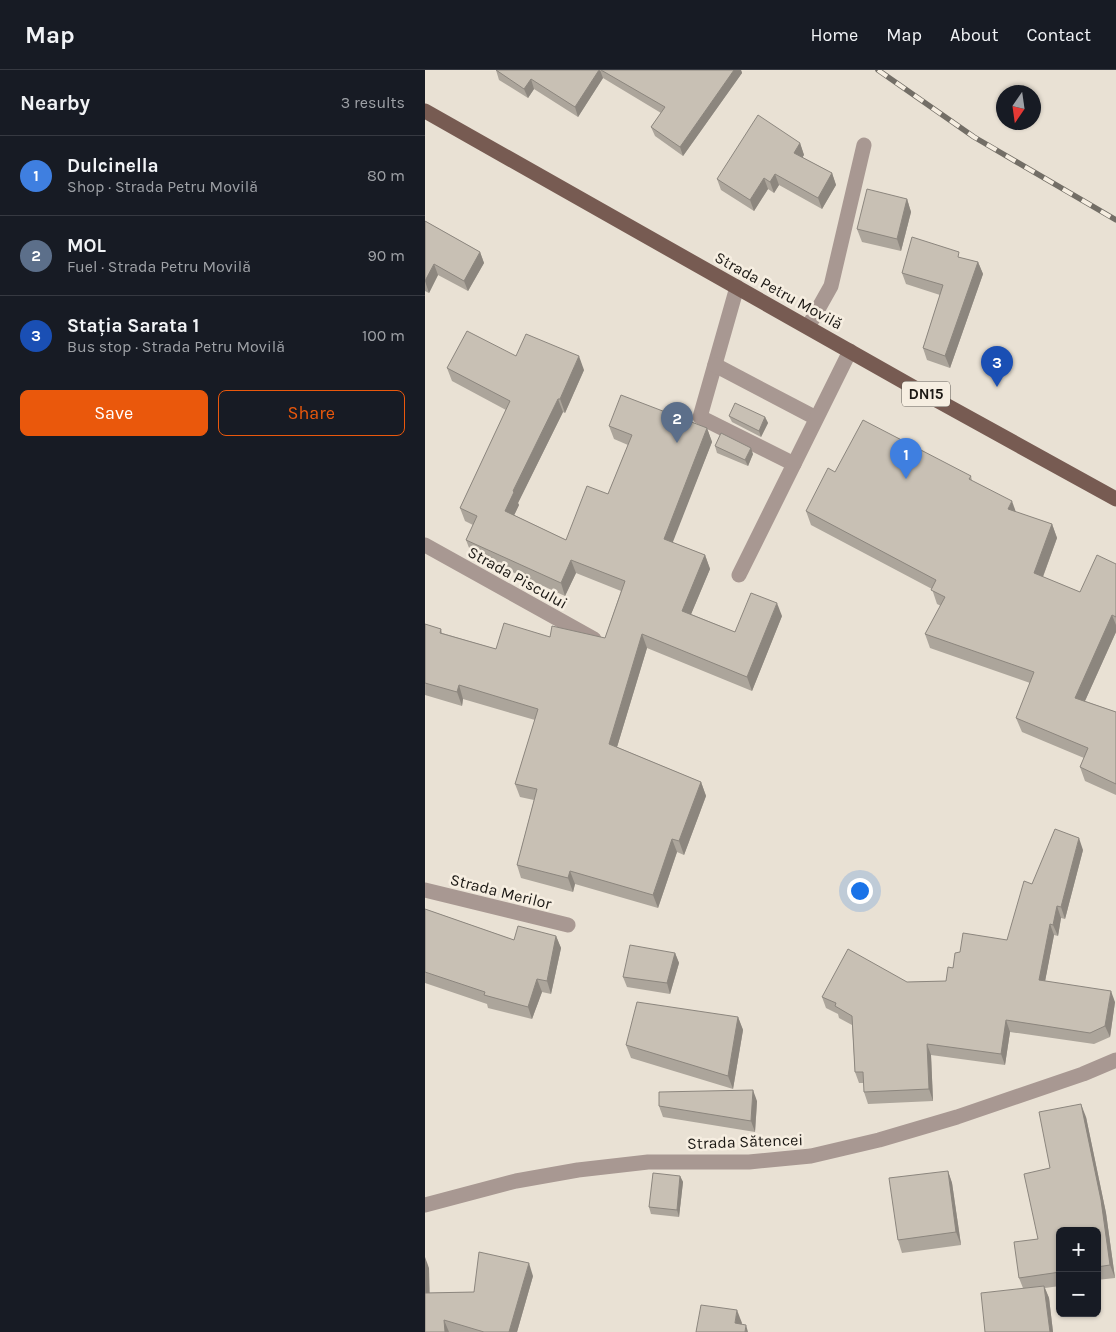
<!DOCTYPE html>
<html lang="en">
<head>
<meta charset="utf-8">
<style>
	body { margin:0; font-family:Karla,sans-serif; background:#20242c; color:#f1f3f6 }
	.controls { position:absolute; right:15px; bottom:15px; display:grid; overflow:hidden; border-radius:8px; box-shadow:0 1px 4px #0004 }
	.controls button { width:45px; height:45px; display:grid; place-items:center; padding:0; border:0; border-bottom:1px solid #363941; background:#171b24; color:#f1f3f6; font:25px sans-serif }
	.compass { position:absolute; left:571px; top:15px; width:45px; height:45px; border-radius:50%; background:#171b24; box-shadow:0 1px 4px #0004; rotate:193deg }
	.you { position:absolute; left:434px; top:820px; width:18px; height:18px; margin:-12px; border:4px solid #fff; border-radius:50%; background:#1a73e8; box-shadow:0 0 0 8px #1a73e833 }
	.badge { display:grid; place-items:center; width:32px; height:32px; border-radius:50%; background:#ea580c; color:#fff; font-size:16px; font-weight:700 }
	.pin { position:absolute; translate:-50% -41px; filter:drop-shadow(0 1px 2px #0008) }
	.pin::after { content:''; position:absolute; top:26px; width:18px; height:15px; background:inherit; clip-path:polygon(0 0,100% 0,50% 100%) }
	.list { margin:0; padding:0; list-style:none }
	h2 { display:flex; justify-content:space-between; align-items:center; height:65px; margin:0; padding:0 20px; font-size:21px }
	h2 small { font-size:16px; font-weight:400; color:#9ea1a6 }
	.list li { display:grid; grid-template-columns:32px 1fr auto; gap:15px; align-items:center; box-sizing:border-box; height:80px; padding:0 20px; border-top:1px solid #363941 }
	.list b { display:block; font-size:19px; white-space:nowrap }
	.list p { margin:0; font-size:16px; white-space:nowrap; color:#9ea1a6 }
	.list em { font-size:16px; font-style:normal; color:#9ea1a6 }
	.actions { display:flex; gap:10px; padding:15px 20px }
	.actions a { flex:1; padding:11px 0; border:1px solid #ea580c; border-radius:8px; text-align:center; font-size:18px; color:#ea580c }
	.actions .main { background:#ea580c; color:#fff }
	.map { position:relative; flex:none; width:691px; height:1262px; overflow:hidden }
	header { display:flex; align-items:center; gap:30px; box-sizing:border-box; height:70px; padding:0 25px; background:#171b24; border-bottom:1px solid #363941 }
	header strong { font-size:24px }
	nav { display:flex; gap:28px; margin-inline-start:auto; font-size:18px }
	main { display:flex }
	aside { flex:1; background:#171b24 }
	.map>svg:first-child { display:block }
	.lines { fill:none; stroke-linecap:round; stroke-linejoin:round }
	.lane { stroke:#a89892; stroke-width:15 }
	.street { stroke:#a89892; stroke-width:15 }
	.primary { stroke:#775b52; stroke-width:15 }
	.rail-casing { stroke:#736e66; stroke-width:5.5 }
	.rail { stroke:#f6eee1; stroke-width:4; stroke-dasharray:11; stroke-linecap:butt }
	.wall { fill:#aca59b }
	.shaded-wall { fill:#8c867e }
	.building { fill:#c8c0b4; stroke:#8c867e }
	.labels { text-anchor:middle; stroke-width:5; stroke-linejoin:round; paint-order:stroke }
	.shield { fill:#f6eee1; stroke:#5d5852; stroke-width:1 }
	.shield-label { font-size:15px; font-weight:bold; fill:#1b1814 }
	.street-label { font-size:16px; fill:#1b1814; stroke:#f6eee1 }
</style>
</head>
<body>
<header>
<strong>Map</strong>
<nav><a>Home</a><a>Map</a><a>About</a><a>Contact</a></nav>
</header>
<main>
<aside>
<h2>Nearby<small>3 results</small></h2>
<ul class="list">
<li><span class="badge" style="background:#3f7fe0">1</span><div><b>Dulcinella</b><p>Shop · Strada Petru Movilă</p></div><em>80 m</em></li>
<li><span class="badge" style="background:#5c6f8a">2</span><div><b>MOL</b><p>Fuel · Strada Petru Movilă</p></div><em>90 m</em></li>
<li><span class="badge" style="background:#1a4fb4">3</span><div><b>Stația Sarata 1</b><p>Bus stop · Strada Petru Movilă</p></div><em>100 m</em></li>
</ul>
<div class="actions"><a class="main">Save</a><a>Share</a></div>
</aside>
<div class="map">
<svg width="691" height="1262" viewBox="0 0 691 1262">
	<rect width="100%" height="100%" fill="#e9e1d4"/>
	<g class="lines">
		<g class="lane">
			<polyline points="312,217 275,347 369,394"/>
			<polyline points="383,257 406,216 439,75"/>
			<polyline points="290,295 391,348"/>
			<polyline points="314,505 425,281"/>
		</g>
		<g class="street">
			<polyline points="0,475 169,569"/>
			<polyline points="0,820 143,855"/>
			<polyline points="0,1135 91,1111 153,1100 223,1092 324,1092 386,1086 454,1070 532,1047 658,1004 691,990"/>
		</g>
		<polyline class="primary" points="0,41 488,317 691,429"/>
		<g class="rail-casing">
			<polyline id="rail" points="453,0 549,67 691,150"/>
		</g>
		<use href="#rail" class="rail"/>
	</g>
	<g class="wall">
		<polygon points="71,0 316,0 317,3 258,86 230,66 226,57 236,43 178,8 153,47 109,19 103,28 74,10"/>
		<polygon points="375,73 379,85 377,87 407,103 411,115 397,139 354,115 349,123 343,119 329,141 296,120 292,109"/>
		<polygon points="482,129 486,142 476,181 437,172 432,159"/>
		<polygon points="0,151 55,182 59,193 43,221 13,205 4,223 0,221"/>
		<polygon points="536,188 553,192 558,204 525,298 502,290 498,278 515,225 481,214 477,203"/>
		<polygon points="91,286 159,300 140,343 138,342 93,433 94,435 89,445 141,470 183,424 203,375 189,369 184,356 282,358 287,372 247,472 280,485 285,499 266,544 310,562 357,546 327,621 222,578 192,677 276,712 281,726 259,785 252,782 233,838 150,814 148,822 96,808 92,795 109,730 95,727 90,714 110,650 38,629 37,636 0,625 0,554 16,559 17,563 71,579 125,567 180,568 196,521 151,503 140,526 46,483 41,470 48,455 40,451 35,438 81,340 27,311 22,298"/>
		<polygon points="304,346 340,347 343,353 336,367 307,352"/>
		<polygon points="290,376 328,384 323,396 292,383"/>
		<polygon points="410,402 546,406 547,411 591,442 627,454 632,468 618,507 655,522 691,494 691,562 660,631 691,642 691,725 660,711 655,697 659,688 597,662 591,648 605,613 505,578 500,564 516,536 512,534 507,519 386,455 381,441"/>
		<polygon points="658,780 640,849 636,848 633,866 629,865 620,911 690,932 685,967 669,974 585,962 580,995 506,985 508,1031 443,1034 439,1022 439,1013 434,1013 430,1002 427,955 414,948 413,944 401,938 397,927 482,912 521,911 535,882 582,870 607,814"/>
		<polygon points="0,839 89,870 131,866 136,878 126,924 117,922 107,949 63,938 62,934 0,913"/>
		<polygon points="250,883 254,893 245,924 202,917 198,907"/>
		<polygon points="313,947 318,960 308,1019 206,988 201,975"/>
		<polygon points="332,1031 330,1062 238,1047 234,1036"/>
		<polygon points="661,1047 681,1143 690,1208 672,1210 672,1161 635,1161 635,1216 620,1218 624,1228 628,1262 560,1262 598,1218 594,1208 613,1169"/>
		<polygon points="523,1101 527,1113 536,1175 477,1183 473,1170"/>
		<polygon points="255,1106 258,1112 254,1147 226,1144 224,1137"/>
		<polygon points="4,1198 4,1223 49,1222 108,1206 92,1262 0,1262"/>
	</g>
	<g class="shaded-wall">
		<polygon points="174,0 175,0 178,8 153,47 150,37"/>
		<polygon points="309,0 316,0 317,3 258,86 255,77"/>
		<polygon points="106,9 109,19 103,28 99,19"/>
		<polygon points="375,73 379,85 373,94 369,83"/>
		<polygon points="407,103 411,115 397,139 393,128"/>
		<polygon points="350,104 354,115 349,123 345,112"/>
		<polygon points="339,108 343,119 329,141 325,130"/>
		<polygon points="482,129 486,142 476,181 472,169"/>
		<polygon points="55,182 59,193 43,221 39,211"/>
		<polygon points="553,192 558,204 525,298 520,286"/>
		<polygon points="9,194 13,205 4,223 0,211"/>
		<polygon points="154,286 159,300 140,343 135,329"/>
		<polygon points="133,329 138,342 93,433 94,435 85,454 80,441 88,421"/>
		<polygon points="340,347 343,353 336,367 334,361"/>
		<polygon points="282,358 287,372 244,482 239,469"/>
		<polygon points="326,378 328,384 323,396 320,390"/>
		<polygon points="587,431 592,445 583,439"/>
		<polygon points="627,454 632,468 614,517 609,503"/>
		<polygon points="280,485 285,499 262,554 257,541"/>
		<polygon points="146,490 151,503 140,526 136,513"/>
		<polygon points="352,533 357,546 327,621 322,607"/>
		<polygon points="687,545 691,555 691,562 655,642 650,628"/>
		<polygon points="217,564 222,578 189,687 184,674"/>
		<polygon points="34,615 38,629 37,636 32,622"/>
		<polygon points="276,712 281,726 259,785 254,771"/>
		<polygon points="654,768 658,780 640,849 636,837"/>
		<polygon points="247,769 252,782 233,838 228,825"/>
		<polygon points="145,801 150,814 148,822 143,808"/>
		<polygon points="632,836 636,848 633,866 628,855"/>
		<polygon points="625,854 629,865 618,922 614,910"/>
		<polygon points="131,866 136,878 126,924 122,911"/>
		<polygon points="250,883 254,893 245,924 242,913"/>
		<polygon points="112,909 117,922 107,949 103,937"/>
		<polygon points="686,921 690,932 685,967 680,956"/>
		<polygon points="313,947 318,960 308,1019 303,1006"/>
		<polygon points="581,950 585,962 580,995 576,984"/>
		<polygon points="502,974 506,985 508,1031 504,1019"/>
		<polygon points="328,1020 332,1031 330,1062 326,1051"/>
		<polygon points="656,1034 661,1047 681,1143 690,1208 685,1195"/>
		<polygon points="523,1101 527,1113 536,1175 531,1162"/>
		<polygon points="255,1106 258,1112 254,1147 252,1140"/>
		<polygon points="0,1187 4,1198 5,1235 0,1223"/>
		<polygon points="104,1193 108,1206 92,1262 84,1262"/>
		<polygon points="619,1216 624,1228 628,1262 625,1262"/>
		<polygon points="312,1240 317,1253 315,1262 310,1253"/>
		<polygon points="19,1250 24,1262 20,1262"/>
		<polygon points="321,1255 323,1262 320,1262"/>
	</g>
	<g class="building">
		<polygon points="71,0 174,0 150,37 106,9 99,19"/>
		<polygon points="176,0 309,0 255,77 226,57 240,37"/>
		<polygon points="333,45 375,73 369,83 407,103 393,128 350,104 345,112 339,108 325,130 292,109"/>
		<polygon points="442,119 482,129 472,169 432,159"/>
		<polygon points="0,151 55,182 39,211 9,194 0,211"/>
		<polygon points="487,167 534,182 533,187 553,192 520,286 498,278 518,215 477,203"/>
		<polygon points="42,261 91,286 101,264 154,286 135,329 133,329 88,421 89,422 80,441 141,470 162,416 183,424 207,365 184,356 196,325 282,358 239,469 280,485 257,541 310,562 326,523 352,533 322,607 217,564 184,674 276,712 254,771 247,769 228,825 145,801 143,808 92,795 112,719 90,714 113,639 34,615 32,622 0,613 0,554 16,559 15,563 71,579 79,553 125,567 127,556 180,568 200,511 146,490 136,513 41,470 52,446 35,438 85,331 22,298"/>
		<polygon points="310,333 340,347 334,361 304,346"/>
		<polygon points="438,350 546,406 544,409 587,431 583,439 627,454 609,503 655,522 672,485 691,494 691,547 687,545 650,628 691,642 691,714 655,697 663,678 591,648 609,602 500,564 520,527 506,520 511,510 381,441 403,398 410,402"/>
		<polygon points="296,363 326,378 320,390 290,376"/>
		<polygon points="630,759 654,768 636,837 632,836 628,855 625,854 614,910 686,921 680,956 665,963 581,950 576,984 502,974 504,1019 439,1022 438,1002 430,1002 427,946 410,936 411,933 397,927 423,879 482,912 521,911 523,897 528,898 530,883 535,882 538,863 582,870 599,811 607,814"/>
		<polygon points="0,839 89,870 93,856 131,866 122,911 112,909 103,937 59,925 60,922 0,902"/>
		<polygon points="205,875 250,883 242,913 198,907"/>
		<polygon points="212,932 313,947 303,1006 201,975"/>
		<polygon points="328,1020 326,1051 234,1036 234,1022"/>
		<polygon points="656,1034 676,1130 685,1195 672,1197 672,1161 635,1161 635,1202 594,1208 589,1172 613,1169 599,1104 625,1098 614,1042"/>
		<polygon points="523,1101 531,1162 473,1170 464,1108"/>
		<polygon points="228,1103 255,1106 252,1140 224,1137"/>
		<polygon points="54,1182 104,1193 84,1262 59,1262 19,1250 20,1262 0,1262 0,1210 0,1223 49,1222"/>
		<polygon points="619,1216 625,1262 560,1262 556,1223"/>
		<polygon points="276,1235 312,1240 310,1253 321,1255 320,1262 271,1262"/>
	</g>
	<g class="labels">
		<rect class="shield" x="477" y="311.5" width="48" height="25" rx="4"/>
		<g class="shield-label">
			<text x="501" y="329">DN15</text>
		</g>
		<g class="street-label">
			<text transform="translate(354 220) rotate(29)" y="6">Strada Petru Movilă</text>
			<text transform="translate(93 507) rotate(29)" y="6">Strada Piscului</text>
			<text transform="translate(76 821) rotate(14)" y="6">Strada Merilor</text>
			<text transform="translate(320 1071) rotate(-2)" y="6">Strada Sătencei</text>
		</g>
	</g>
</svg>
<div class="controls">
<button>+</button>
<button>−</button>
</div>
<svg class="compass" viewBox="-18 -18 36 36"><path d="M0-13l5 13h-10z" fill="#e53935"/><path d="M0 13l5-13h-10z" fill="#9ea1a6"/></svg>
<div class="you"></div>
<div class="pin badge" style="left:481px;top:409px;background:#3f7fe0">1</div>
<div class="pin badge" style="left:252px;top:373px;background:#5c6f8a">2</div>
<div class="pin badge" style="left:572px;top:317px;background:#1a4fb4">3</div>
</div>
</main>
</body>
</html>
